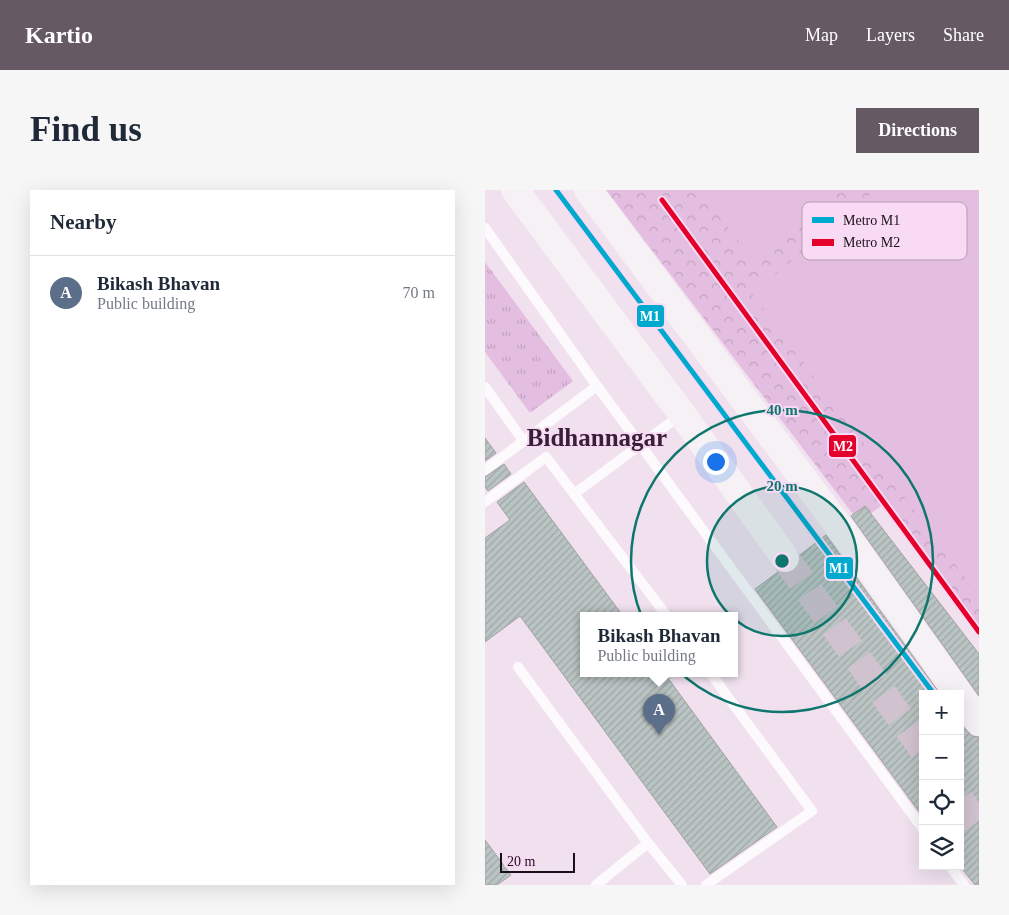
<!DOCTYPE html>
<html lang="en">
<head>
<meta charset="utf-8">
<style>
	body { margin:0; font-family:"Times New Roman",serif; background:#f6f6f7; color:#1f2937 }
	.controls { position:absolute; right:15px; bottom:15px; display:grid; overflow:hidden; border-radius:0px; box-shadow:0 5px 20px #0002 }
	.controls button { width:45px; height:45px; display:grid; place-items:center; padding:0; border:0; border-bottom:1px solid #e0e1e3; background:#fff; color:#1f2937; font:25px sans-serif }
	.scale { position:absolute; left:15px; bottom:12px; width:75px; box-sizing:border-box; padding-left:5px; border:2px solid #1a1019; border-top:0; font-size:14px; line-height:18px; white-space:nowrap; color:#1a1019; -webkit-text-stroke:4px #f8daf4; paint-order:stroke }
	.you { position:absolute; left:230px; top:271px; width:18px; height:18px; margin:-12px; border:4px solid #fff; border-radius:50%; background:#1a73e8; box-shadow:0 0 0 8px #1a73e833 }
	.badge { display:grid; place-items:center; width:32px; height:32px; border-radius:50%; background:#655964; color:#fff; font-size:16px; font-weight:700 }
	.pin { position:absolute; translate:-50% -41px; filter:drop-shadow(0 1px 2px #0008) }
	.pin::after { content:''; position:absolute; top:26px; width:18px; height:15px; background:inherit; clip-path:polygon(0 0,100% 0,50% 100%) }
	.popup { position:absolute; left:95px; top:422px; width:158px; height:65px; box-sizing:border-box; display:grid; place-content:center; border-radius:0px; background:#fff; filter:drop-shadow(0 1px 4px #0005); font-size:16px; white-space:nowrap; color:#747a83 }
	.popup b { font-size:19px; color:#1f2937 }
	.popup::after { content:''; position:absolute; left:50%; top:100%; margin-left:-10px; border:10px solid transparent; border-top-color:#fff }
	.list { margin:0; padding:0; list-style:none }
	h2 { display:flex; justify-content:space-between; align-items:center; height:65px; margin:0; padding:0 20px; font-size:21px }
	h2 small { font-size:16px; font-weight:400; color:#747a83 }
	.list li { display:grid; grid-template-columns:32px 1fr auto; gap:15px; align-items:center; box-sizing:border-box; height:75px; padding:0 20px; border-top:1px solid #e0e1e3 }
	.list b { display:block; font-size:19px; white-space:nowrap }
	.list p { margin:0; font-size:16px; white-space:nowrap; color:#747a83 }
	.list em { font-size:16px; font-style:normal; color:#747a83 }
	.icon { flex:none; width:28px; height:28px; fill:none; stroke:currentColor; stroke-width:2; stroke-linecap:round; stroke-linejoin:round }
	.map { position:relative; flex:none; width:494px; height:695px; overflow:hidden; border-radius:0px }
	header { display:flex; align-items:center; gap:30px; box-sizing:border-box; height:70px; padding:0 25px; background:#655964; color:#fff }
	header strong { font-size:24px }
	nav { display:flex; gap:28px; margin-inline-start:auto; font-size:18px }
	.intro { display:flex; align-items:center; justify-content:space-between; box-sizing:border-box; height:120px; padding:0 30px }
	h1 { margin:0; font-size:35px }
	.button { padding:12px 22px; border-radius:0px; background:#655964; color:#fff; font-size:18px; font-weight:700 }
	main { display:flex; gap:30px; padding:0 30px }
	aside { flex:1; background:#fff; border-radius:0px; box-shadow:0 5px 20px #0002 }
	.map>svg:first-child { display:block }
	.grass { fill:url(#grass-tufts) }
	.park { fill:url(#park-crowns) }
	.garden { fill:#e4bee0 }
	.building { fill:url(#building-hatch); stroke:#a0a0a3 }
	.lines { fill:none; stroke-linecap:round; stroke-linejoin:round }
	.secondary-tunnel { stroke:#d1c2cf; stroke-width:28; stroke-dasharray:28 14; stroke-linecap:butt }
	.lane { stroke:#fdfafd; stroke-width:10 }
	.secondary { stroke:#f5f1f5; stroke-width:28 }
	.rail-casing { stroke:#c0bcbf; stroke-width:5.5 }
	.rail { stroke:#f8daf4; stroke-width:4; stroke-dasharray:11; stroke-linecap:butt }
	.metro-1-casing { stroke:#f8daf4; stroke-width:9 }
	.metro-2-casing { stroke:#f8daf4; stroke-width:9 }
	.metro-1 { stroke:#00a9ce; stroke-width:5 }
	.metro-2 { stroke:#e4002b; stroke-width:5 }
	.ring { fill:none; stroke:#0f766e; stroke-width:2.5 }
	.labels { text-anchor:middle; stroke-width:4; stroke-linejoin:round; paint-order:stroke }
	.town-label { font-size:25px; font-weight:bold; fill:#372135; stroke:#f8daf4 }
	.key { fill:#f8daf4; stroke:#b59db2; stroke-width:1 }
	.key-label { font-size:14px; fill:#1a1019 }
	.centre { fill:#0f766e; stroke:#f8daf4; stroke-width:2.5 }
	.ring-label { font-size:15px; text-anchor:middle; font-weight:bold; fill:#0f766e; stroke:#f8daf4; stroke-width:4; stroke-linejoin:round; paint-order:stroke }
	.line-badge { stroke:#f8daf4; stroke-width:2 }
	.badge-label { font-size:14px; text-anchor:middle; font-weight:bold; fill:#fff }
</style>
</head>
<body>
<header>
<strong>Kartio</strong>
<nav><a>Map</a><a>Layers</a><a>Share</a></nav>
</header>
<div class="intro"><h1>Find us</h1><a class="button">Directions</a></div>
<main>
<aside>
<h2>Nearby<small></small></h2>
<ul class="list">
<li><span class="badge" style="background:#5c6f8a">A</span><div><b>Bikash Bhavan</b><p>Public building</p></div><em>70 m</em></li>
</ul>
</aside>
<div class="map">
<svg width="494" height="695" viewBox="0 0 494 695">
	<defs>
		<pattern id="grass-tufts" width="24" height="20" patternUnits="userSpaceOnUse" patternTransform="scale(1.25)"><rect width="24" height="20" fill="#e4bee0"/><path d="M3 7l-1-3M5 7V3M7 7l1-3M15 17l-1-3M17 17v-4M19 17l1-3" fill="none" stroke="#c3a2c0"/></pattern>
		<pattern id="park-crowns" width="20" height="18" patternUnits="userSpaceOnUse" patternTransform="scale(1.25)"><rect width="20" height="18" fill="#e4bee0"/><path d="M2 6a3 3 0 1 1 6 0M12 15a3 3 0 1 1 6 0" fill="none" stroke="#c3a2c0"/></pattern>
		<pattern id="building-hatch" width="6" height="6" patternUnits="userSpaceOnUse" patternTransform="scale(1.25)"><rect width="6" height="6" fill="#bac4c3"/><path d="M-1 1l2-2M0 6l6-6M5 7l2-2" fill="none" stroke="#9fa7a7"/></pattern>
	</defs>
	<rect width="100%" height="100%" fill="#f1e1ef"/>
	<polygon class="grass" points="0,72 88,191 45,223 0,162"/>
	<polygon class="park" points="121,0 494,0 494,448 396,316 374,332"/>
	<g class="garden">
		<polygon points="215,0 357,0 268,70"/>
		<polygon points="391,0 494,0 494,406 267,104"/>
	</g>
	<g class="building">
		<polygon points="0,248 11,263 0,271"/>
		<polygon points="19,274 26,284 3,301 0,297 0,287"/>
		<polygon points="39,292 138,426 99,426 99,484 180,484 292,637 225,684 35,426 0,452 0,348 25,330 12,312"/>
		<polygon points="380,316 494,464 494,506 366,326"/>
		<polygon points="341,345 455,504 438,504 438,627 270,399 293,382 301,384 309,380 314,374 315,365"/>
		<polygon points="475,533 487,546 494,547 494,695 490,695 475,676"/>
		<polygon points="0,650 26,685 12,695 0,695"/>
	</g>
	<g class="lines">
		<g class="secondary-tunnel">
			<polyline points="300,368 438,559"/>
			<polyline points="475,610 494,636"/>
		</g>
		<g class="lane">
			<polyline points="0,38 112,196 438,639"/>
			<polyline points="0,197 39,252"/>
			<polyline points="0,280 112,196"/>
			<polyline points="89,304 197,224"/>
			<polyline points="0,312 61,267 182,426"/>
			<polyline points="33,477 163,653 111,695"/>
			<polyline points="163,653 197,695"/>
			<polyline points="465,676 479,695"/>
			<polyline points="221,695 327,621 226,484"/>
		</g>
		<g class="secondary">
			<polyline points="30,0 197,224 300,368"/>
			<polyline points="103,0 370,358 474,504"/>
			<polyline points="475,506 494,532"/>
		</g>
		<g class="rail-casing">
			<polyline id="rail" points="177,10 494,442"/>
		</g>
		<use href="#rail" class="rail"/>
		<g class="metro-1-casing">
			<polyline id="metro-1" points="71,0 449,504"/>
		</g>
		<g class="metro-2-casing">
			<polyline id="metro-2" points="177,10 494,442"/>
		</g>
		<use href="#metro-1" class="metro-1"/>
		<use href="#metro-2" class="metro-2"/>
	</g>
	<circle cx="297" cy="371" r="75" fill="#0f766e" fill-opacity=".12"/>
	<g class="ring">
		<circle cx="297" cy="371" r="75"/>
		<circle cx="297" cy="371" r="151"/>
	</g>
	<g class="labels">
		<g class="town-label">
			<text x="112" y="256">Bidhannagar</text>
		</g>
	</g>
	<rect x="317" y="12" width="165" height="58" rx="8" class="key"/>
	<rect x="327" y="27" width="22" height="6" fill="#00a9ce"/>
	<rect x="327" y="49" width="22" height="7" fill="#e4002b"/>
	<g class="key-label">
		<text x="358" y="35">Metro M1</text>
		<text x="358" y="57">Metro M2</text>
	</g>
	<circle cx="297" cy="371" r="8" class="centre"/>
	<g class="ring-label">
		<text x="297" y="225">40 m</text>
		<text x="297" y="301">20 m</text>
	</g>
	<g class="line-badge">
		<rect x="151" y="114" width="29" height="24" rx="5" fill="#00a9ce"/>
		<rect x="343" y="244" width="29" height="24" rx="5" fill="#e4002b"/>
		<rect x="340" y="366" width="29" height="24" rx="5" fill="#00a9ce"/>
	</g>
	<g class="badge-label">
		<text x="165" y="131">M1</text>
		<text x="358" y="261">M2</text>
		<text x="354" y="383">M1</text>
	</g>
</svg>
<div class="controls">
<button>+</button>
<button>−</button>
<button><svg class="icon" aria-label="locate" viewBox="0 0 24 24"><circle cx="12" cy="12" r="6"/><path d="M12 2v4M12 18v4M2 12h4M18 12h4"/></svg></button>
<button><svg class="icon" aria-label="layers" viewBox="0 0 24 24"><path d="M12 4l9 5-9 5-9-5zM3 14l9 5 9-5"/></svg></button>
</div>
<div class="scale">20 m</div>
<div class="you"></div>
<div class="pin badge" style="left:174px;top:545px;background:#5c6f8a">A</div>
<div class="popup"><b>Bikash Bhavan</b>Public building</div>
</div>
</main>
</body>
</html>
